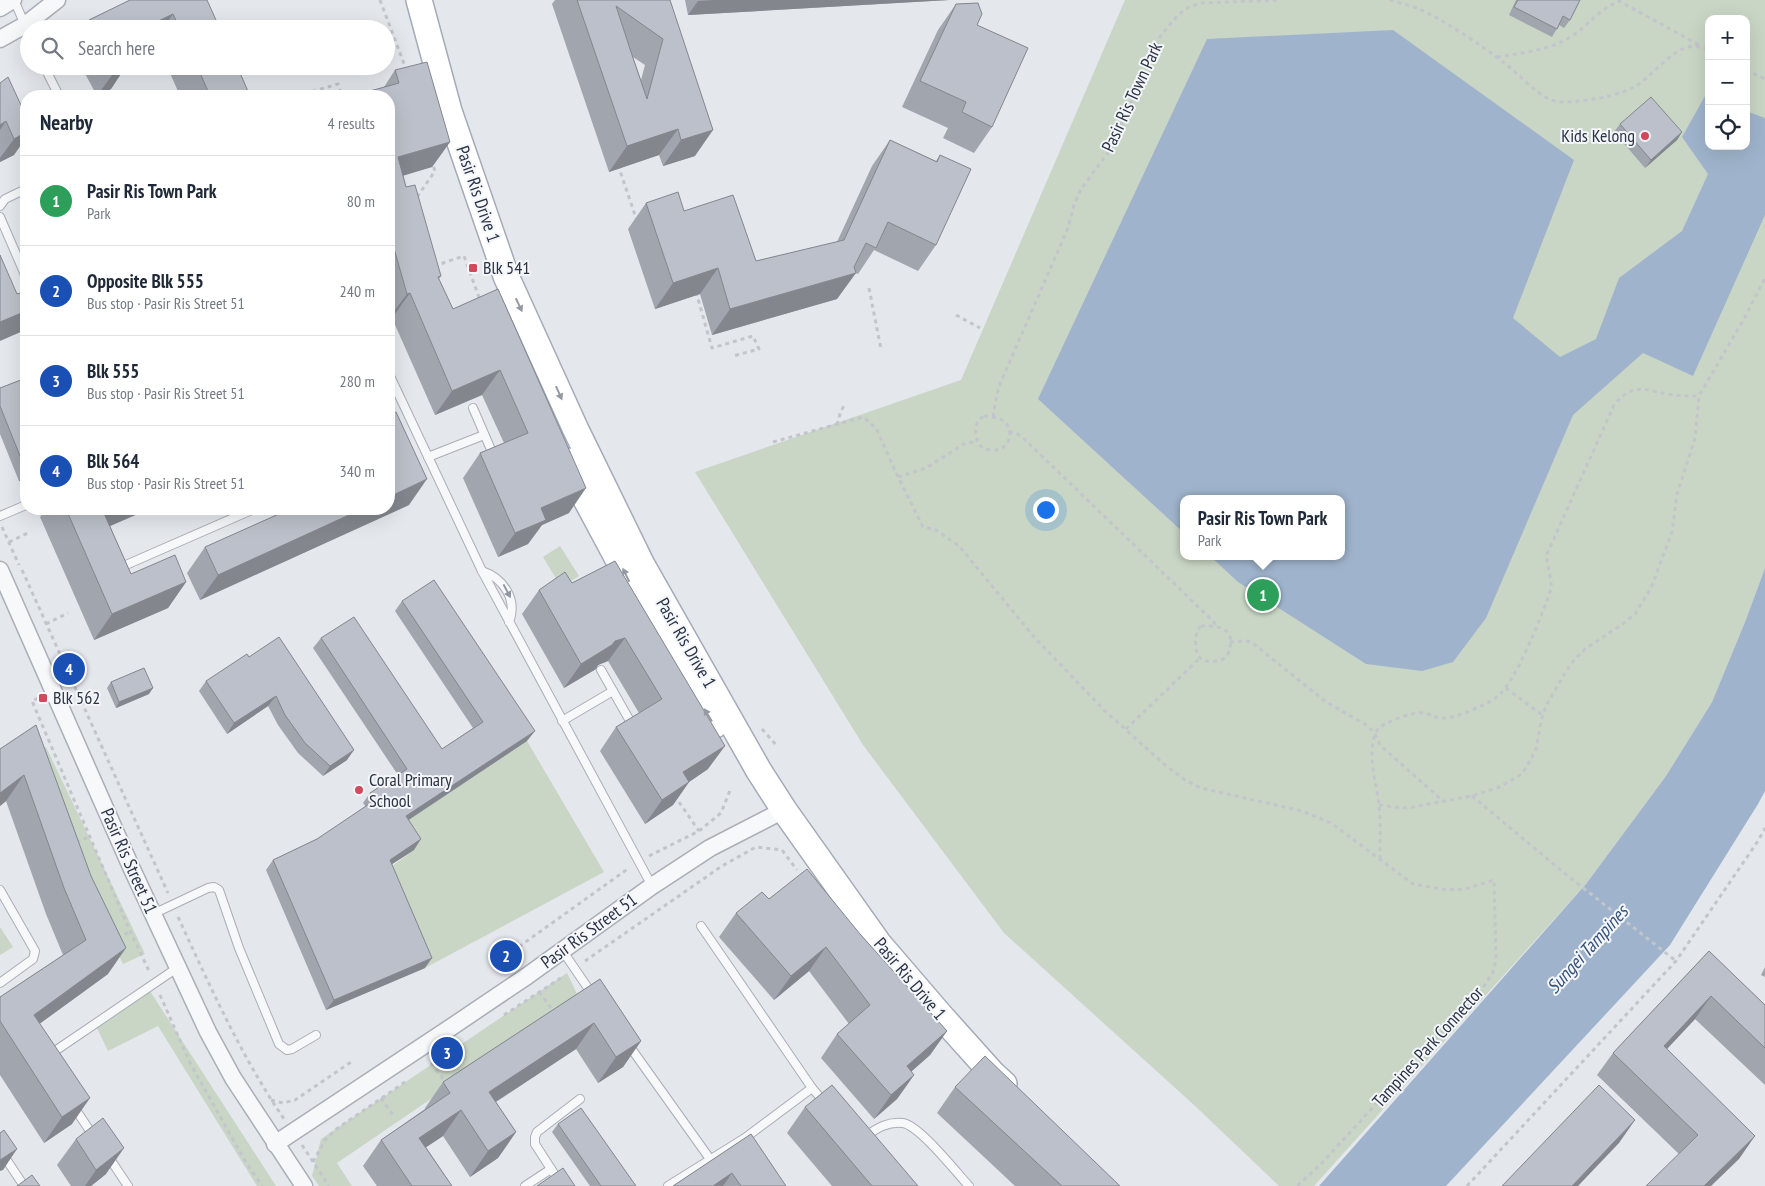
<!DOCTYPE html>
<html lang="en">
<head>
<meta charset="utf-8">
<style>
	body { margin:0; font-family:"PT Sans Narrow",sans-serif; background:#f6f6f7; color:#1f2937 }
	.controls { position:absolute; right:15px; top:15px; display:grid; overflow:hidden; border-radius:10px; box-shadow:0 5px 20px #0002 }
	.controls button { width:45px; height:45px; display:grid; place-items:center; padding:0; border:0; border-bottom:1px solid #e0e1e3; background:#fff; color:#1f2937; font:25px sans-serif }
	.you { position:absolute; left:1045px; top:509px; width:18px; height:18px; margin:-12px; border:4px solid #fff; border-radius:50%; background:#1a73e8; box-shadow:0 0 0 8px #1a73e833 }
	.badge { display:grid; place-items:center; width:32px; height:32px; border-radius:50%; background:#b45309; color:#fff; font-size:16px; font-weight:700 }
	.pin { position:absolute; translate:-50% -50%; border:2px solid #fff; box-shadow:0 1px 5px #0006 }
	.popup { position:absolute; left:1180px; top:495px; width:165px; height:65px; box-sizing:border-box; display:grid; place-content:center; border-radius:10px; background:#fff; filter:drop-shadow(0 1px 4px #0005); font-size:16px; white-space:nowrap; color:#747a83 }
	.popup b { font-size:19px; color:#1f2937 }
	.popup::after { content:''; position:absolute; left:50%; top:100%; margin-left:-10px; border:10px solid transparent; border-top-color:#fff }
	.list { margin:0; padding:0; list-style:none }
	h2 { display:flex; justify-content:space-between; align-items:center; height:65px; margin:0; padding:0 20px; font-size:21px }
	h2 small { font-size:16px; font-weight:400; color:#747a83 }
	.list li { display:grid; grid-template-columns:32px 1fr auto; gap:15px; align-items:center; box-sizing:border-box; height:90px; padding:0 20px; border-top:1px solid #e0e1e3 }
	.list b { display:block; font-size:19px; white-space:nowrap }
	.list p { margin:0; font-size:16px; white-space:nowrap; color:#747a83 }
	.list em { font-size:16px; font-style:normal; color:#747a83 }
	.icon { flex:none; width:28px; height:28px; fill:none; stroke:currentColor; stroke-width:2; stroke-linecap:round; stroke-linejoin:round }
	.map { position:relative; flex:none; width:1765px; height:1186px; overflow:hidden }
	.search { position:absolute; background:#fff; box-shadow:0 5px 20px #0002; left:20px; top:20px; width:375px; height:55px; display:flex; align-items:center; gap:12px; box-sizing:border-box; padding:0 18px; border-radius:28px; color:#747a83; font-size:19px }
	.panel { position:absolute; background:#fff; box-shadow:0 5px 20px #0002; left:20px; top:90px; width:375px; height:425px; border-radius:20px }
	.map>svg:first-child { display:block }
	.green { fill:#c9d6c5; fill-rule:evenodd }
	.water { fill:#9fb4cc }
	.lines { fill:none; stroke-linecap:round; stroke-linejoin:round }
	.service-casing { stroke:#a9aeb7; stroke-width:10 }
	.minor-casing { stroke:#a9aeb7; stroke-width:19 }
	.primary-casing { stroke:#a3abb8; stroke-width:28 }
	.path { stroke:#c2c5cb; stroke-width:3; stroke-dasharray:4 4; stroke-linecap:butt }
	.service { stroke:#f7f8fa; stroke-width:8 }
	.minor { stroke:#f7f8fa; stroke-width:16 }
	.primary { stroke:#fff; stroke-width:25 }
	.wall { fill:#a1a5ae; fill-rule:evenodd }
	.shaded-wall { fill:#83868d }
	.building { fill:#bbc0ca; stroke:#83868d; fill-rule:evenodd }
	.oneway { fill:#959aa2 }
	.oneway2 { fill:#9196a0 }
	.poi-dot { fill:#d1495b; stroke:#f4f6f9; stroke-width:2 }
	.labels { text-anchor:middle; stroke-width:4; stroke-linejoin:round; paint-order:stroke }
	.street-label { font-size:18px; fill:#2b3445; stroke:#f4f6f9 }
	.poi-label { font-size:18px; fill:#2b3445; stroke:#f4f6f9; text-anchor:start }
	.water-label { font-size:19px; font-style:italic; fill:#34527a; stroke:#f4f6f9 }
</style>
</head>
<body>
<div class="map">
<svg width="1765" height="1186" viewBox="0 0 1765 1186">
	<rect width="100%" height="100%" fill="#e4e7ec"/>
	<g class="green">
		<path d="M1125 0H1765V568L1745 622 1712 702 1666 776 1586 884 1314 1186H1279L1194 1105 1004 933 863 745 695 472 961 380ZM1709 19H1746V146H1709ZM1184 499H1342V556H1184Z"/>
		<polygon points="560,546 579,576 561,587 543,557"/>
		<polygon points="527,741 604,872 425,968 384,872 414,850 399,826"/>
		<polygon points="46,747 145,954 123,964 24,758"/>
		<polygon points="0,927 13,947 0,955"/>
		<polygon points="567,973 579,998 337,1163 352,1186 319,1186 312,1176 321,1139"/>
		<polygon points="148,988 276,1186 257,1186 158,1026 108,1051 95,1024"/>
	</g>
	<g class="water">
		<polygon points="1393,30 1574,160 1513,318 1560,357 1596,339 1619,278 1682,231 1708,174 1682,137 1705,96 1709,97 1709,146 1746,146 1746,111 1765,118 1765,215 1693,376 1643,353 1573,415 1486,618 1453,662 1422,671 1366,664 1238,582 1210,556 1342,556 1342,499 1184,499 1184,533 1038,399 1207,39"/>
		<polygon points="1765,568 1765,791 1758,804 1670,945 1446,1186 1319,1186 1586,884 1666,776 1712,702 1745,622"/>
	</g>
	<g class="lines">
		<g class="service-casing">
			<g id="service">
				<polyline points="14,0 29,34"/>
				<polyline points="44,66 59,96"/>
				<polyline points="0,206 5,199 26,189"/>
				<polyline points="0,217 26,277"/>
				<polyline points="389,374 482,571 652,886"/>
				<polyline points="473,408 492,452"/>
				<polyline points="428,457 484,435"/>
				<polyline points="0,516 26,505"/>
				<polyline points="119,568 254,509"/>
				<path d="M482 571C503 578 518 599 509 622"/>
				<polyline points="601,670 630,721"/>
				<polyline points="562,721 613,691"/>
				<polyline points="0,890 35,951 33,959 0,983"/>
				<polyline points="153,914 208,888 214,887 219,890 239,948 279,1044 287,1050 292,1049 316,1035"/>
				<polyline points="701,926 812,1088 825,1103"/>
				<polyline points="562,950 592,994"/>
				<polyline points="628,1044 710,1159"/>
				<polyline points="50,1057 55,1051 177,968"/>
				<polyline points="74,1107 94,1137"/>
				<path d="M864 1137C876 1129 887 1121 903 1123 920 1126 956 1172 969 1186"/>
				<polyline points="0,1150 24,1186"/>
				<polyline points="108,1156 128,1186"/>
				<polyline points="525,1186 551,1169"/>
				<polyline points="562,1186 535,1144 535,1137 537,1132 580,1099"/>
				<polyline points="668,1186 745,1138 812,1088"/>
			</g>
		</g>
		<g class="minor-casing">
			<g id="minor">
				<polyline points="0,8 13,0"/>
				<polyline points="0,39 25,25 57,0"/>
				<polyline points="0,570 131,867 208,1032 233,1078 304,1186"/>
				<polyline points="275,1144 444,1032 527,976 652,886 710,848 784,810"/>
			</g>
		</g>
		<g class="primary-casing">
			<g id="primary">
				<polyline points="419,0 449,111 506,276 576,430 642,565 759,771 784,810 879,944 940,1015 993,1074 1004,1084"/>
				<polyline points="568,461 582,492 620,563 640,603 715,725"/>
			</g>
		</g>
		<g class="path">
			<polyline points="380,0 406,69"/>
			<path d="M1390 0C1399 3 1410 5 1419 9 1444 20 1481 45 1503 62 1518 73 1531 89 1547 98 1554 102 1562 102 1569 102 1589 100 1614 97 1632 88 1657 76 1677 34 1709 50"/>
			<path d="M1497 57C1523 53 1550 50 1572 36 1590 24 1598 10 1619 1L1699 45"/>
			<polyline points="1746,70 1765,79"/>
			<polyline points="297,96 338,84 342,96"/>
			<polyline points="618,165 637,221"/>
			<polyline points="417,197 435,171 432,162"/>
			<polyline points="434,266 464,256 480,300"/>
			<polyline points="869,288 881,349"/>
			<polyline points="696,292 712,348 753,336 759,349 733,356"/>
			<polyline points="956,315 980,328"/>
			<path d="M984 416C989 417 995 417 1000 419 1016 426 1012 452 991 450 985 449 981 448 978 443 975 433 973 422 984 416Z"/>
			<polyline points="993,417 997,394 1000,384 1068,228 1074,205 1081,189 1110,150 1161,35 1178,15 1189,7 1201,3 1281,0"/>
			<polyline points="837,425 840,414 845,403"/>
			<polyline points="1009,432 1014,432 1021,436 1214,622 1216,626"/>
			<polyline points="773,442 863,417 876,428 898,477 923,527 936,530 959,546 1035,638 1105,711 1165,765 1185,780 1201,788 1302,811 1331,823 1413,884 1447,890 1465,889 1494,880 1496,957 1494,970 1483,988 1320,1165 1297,1186"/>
			<polyline points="898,477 926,468 964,444 977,441"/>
			<polyline points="2,527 19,565"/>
			<polyline points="9,542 30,532"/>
			<polyline points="22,570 168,893"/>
			<polyline points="46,624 68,613"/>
			<path d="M1201 626C1222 625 1237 630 1228 654 1225 662 1206 664 1200 658 1194 652 1194 631 1201 626Z"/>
			<polyline points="1230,642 1248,641 1255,645 1326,702 1368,726 1375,734 1380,745 1444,802"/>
			<polyline points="1506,688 1542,715"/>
			<polyline points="38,698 32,701 130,931 149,971"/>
			<polyline points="762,729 778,747"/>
			<polyline points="1126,729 1200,658"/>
			<polyline points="1472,796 1563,872 1676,961"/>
			<polyline points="679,802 699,831"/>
			<polyline points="1379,805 1403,808 1414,807 1471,796 1497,788 1510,781 1520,775 1526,768 1536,749 1541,721 1546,706 1566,671 1575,659 1585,649 1624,623 1635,614 1651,588 1672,532 1677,494 1695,438 1699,396 1745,317 1765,278"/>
			<polyline points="76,842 89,837"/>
			<polyline points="649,856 699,831 721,813 731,788"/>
			<path d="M1380 859C1380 842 1381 824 1379 806 1377 783 1366 755 1376 732 1380 723 1414 711 1423 713 1431 714 1437 719 1445 718 1459 717 1486 705 1497 697 1516 682 1543 613 1551 589 1552 576 1546 566 1547 554L1614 405C1633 383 1642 389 1667 394 1678 396 1688 396 1699 396"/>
			<path d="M178 917C210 986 241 1056 284 1119"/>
			<polyline points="118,939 130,931"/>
			<polyline points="506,956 629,868"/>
			<polyline points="585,961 722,866 756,847 782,850 797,870"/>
			<polyline points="539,992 551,1008"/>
			<polyline points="160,995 190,1063 244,1159 262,1186"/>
			<polyline points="504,1015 564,976"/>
			<polyline points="431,1063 447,1084"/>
			<polyline points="381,1098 393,1115"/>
			<polyline points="271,1100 283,1103 295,1100 354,1060"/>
			<polyline points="302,1145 329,1186"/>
			<polyline points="313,1162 325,1140 335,1130 408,1080"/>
			<polyline points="1467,1186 1676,961 1758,841 1765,828"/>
		</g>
		<use href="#service" class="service"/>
		<use href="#minor" class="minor"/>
		<use href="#primary" class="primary"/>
	</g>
	<g class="wall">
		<polygon points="130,0 220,29 82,29 89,20"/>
		<path d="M555 0H670L695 156 663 166 659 155 609 172 552 4ZM633 57 645 65 641 80Z"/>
		<polygon points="685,0 949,0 688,15"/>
		<polygon points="1516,0 1580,0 1570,20 1564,28 1559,25 1552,37 1509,15"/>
		<polygon points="956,4 977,25 992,127 974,153 943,138 948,128 902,107 938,30"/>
		<polygon points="81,66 126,66 111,89 98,96 97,96"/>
		<polygon points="167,66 237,66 250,96 180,96"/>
		<polygon points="395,70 450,142 432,167 403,175 406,187 441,276 439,279 453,309 498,289 569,513 542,525 528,544 498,557 463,478 480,453 504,443 482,395 435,415 392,318 389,318 389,96 384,87"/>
		<polygon points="0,83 26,116 14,155 0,162"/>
		<polygon points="1620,124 1682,132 1677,140 1645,168 1614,132"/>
		<polygon points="890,140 936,161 940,155 936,245 918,271 874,250 858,274 855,273 837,299 712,335 700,294 655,309 628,229 646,203 684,211 756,261 837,242 872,166"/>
		<polygon points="26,378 26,479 19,481 0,434 0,388"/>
		<polygon points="409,505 200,600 187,573 205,547"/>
		<polygon points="46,509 149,509 110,526 131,574 186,582 168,608 94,640 40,517"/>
		<polygon points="615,561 708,769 689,782 673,805 645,824 600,751 616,727 639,713 608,661 598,665 596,669 564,688 522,614 539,590 572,583"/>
		<polygon points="402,601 527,741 409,820 414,850 392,864 425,968 326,1010 266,870 273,860 317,839 366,807 363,803 370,793 398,775 313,648 321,638 442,749 473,728 395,611"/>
		<polygon points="249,657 347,760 323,776 298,753 278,725 268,706 227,734 199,691 206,681"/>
		<polygon points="111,682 149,694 116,708 107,688"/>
		<polygon points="36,725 108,974 39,1024 72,1124 44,1143 0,1075 0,997 63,955 46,914 6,801 0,806 0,749"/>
		<polygon points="769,899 860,934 947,1031 930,1055 911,1072 914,1075 897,1099 874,1119 821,1058 837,1034 849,1024 809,971 774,1000 719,937 736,913"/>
		<polygon points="1709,951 1765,1005 1765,1085 1695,1019 1667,1049 1739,1159 1679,1154 1597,1075 1613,1053"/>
		<polygon points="1765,967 1765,977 1761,975"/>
		<polygon points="600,979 641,1041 623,1067 598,1083 576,1049 496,1102 516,1132 498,1158 470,1177 443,1136 426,1147 452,1186 377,1186 363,1166 381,1140 425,1109 425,1108 443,1082"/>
		<polygon points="955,1087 1120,1186 1015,1186 937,1113"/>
		<polygon points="805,1107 918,1186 832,1186 787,1133"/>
		<polygon points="558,1124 636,1186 590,1186 552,1132"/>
		<polygon points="751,1134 786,1186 673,1186"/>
		<polygon points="76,1139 106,1174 91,1186 71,1186 57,1165"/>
	</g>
	<g class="shaded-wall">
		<polygon points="714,0 949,0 688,15 698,1"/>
		<polygon points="173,14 163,29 142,29"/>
		<polygon points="123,66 126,66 111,89 97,96 115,71"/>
		<polygon points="6,121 0,130 0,125"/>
		<polygon points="678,129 659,155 609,172 627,146"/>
		<polygon points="713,130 695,156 663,166 681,140"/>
		<polygon points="26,132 26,138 14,155 0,162 0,158 14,139"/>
		<polygon points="1682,132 1677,140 1645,168 1651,160"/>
		<polygon points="450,142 432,167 389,180 398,157"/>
		<polygon points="718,268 700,294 655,309 673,283"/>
		<polygon points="856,273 837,299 712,335 730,309"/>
		<polygon points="410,293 392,318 389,318 407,294"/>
		<polygon points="26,311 26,327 23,331 0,341 0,322"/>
		<polygon points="500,370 482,395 435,415 452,391"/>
		<polygon points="26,471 26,479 19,481"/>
		<polygon points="427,479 409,505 200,600 218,575 362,509 389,509 389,497"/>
		<polygon points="586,488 569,513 542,525 528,544 498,557 515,533 541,508"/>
		<polygon points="107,509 149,509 85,537 103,511"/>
		<polygon points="186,582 168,608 94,640 112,614"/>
		<polygon points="625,638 608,661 598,665 596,669 564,688 581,664 615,641"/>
		<polygon points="153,688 149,694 116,708 119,702"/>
		<polygon points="276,696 268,706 227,734 234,723"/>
		<polygon points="535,731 527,741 399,826 406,816"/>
		<polygon points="725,746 708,769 689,782 673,805 645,824 662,800 683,772"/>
		<polygon points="354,750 347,760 323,776 330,766"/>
		<polygon points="24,775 6,801 0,806 0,793"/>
		<polygon points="421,839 414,850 383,870 390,860"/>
		<polygon points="826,947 809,971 774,1000 791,976"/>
		<polygon points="126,948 108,974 16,1041 34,1015"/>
		<polygon points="432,958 425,968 326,1010 334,1000"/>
		<polygon points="1711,996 1695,1019 1648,1069 1664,1046"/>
		<polygon points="594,1023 576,1049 471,1118 489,1092"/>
		<polygon points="947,1031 930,1055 890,1090 907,1066"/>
		<polygon points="641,1041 623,1067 598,1083 616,1057"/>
		<polygon points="914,1075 897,1099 874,1119 891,1095"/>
		<polygon points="90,1098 72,1124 44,1143 62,1117"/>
		<polygon points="461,1110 443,1136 401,1164 419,1138"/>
		<polygon points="1635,1120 1619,1143 1578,1186 1572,1186"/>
		<polygon points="516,1132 498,1158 470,1177 488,1151"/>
		<polygon points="1755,1136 1739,1159 1711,1186 1704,1186"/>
		<polygon points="124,1148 106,1174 91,1186 85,1186 96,1170"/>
		<polygon points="17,1149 3,1170 0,1171 0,1160"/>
		<polygon points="732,1173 723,1186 713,1186"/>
	</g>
	<g class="building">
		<polygon points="130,0 207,0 220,29 180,29 173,14 142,29 93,29 89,20"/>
		<path d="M577 0H670L713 130 681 140 678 129 627 146ZM616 6 663 39 647 99 631 52Z"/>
		<polygon points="1518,0 1580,0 1570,20 1563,16 1557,29 1514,7"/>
		<polygon points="978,3 982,14 977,25 1028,48 992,127 962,112 966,102 920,81 956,4"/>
		<polygon points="427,62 450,142 398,157 406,187 415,185 441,276 438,277 453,309 498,289 586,488 541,508 546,520 515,533 480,453 528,433 500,370 452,391 410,293 407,294 389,231 389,96 352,96 399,83 395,70"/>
		<polygon points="113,66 123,66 115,71"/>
		<polygon points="197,66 237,66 250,96 210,96"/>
		<polygon points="8,77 26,116 26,132 14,139 6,121 0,125 0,83"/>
		<polygon points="1651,97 1682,132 1651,160 1620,124"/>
		<polygon points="890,140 937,162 940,155 971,169 936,245 888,222 876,248 866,243 854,267 856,273 730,309 718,268 673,283 646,203 678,192 684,211 733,195 756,261 844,240"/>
		<polygon points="0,255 17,294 26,291 26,311 0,322"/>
		<polygon points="26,378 26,471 0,406 0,388"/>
		<polygon points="396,412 427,479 389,497 389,415"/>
		<polygon points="66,509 107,509 103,511 131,574 175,555 186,582 112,614"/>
		<polygon points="290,509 362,509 218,575 205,547"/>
		<polygon points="615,561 725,746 683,772 689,782 662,800 616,727 662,699 625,638 615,641 612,645 581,664 539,590 565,572 572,583"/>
		<polygon points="434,580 535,731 406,816 421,839 390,860 432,958 334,1000 273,860 317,839 375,800 370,793 407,769 321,638 354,617 442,749 483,722 402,601"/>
		<polygon points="279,637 354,750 330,766 305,743 285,715 276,696 234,723 206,681 247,654 249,657"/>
		<polygon points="144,668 153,688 119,702 111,682"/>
		<polygon points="36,725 91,876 126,948 34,1015 90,1098 62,1117 0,1021 0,997 86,940 64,888 24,775 0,793 0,749"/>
		<polygon points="807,869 860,934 947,1031 907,1066 914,1075 891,1095 837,1034 870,1005 826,947 791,976 736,913 762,892 769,899"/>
		<polygon points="1709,951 1765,1005 1765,1048 1711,996 1664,1046 1755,1136 1704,1186 1646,1186 1698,1135 1613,1053"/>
		<polygon points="600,979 641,1041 616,1057 594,1023 489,1092 516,1132 488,1151 461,1110 419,1138 452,1186 412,1186 381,1140 450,1093 443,1082"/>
		<polygon points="985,1056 1120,1186 1062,1186 955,1087"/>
		<polygon points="832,1085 918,1186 872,1186 805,1107"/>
		<polygon points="1599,1085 1635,1120 1572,1186 1502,1186"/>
		<polygon points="581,1108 636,1186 601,1186 558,1124"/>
		<polygon points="103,1118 124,1148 96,1170 76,1139"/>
		<polygon points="4,1130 17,1149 0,1160 0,1133"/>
		<polygon points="751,1134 786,1186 741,1186 732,1173 713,1186 673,1186"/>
		<polygon points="563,1168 575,1186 537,1186"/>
		<polygon points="32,1175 40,1186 17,1186"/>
	</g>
	<defs><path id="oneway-solid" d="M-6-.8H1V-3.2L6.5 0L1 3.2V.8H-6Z" transform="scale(1.25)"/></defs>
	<g class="oneway">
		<use href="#oneway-solid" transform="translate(519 305) rotate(65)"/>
		<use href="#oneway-solid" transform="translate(559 393) rotate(66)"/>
		<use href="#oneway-solid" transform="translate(626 575) rotate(-116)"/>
		<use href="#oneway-solid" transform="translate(708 715) rotate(-122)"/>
	</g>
	<use class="oneway2" href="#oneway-solid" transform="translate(507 591) rotate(62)"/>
	<g class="poi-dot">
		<circle cx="1645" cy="136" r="5"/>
		<rect x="468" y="263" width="10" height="10" rx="2.5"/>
		<rect x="38" y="693" width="10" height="10" rx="2.5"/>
		<circle cx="359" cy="790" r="5"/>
	</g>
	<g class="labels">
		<g class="street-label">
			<text transform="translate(1132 97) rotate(-65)" y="6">Pasir Ris Town Park</text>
			<text transform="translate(478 194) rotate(71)" y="6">Pasir Ris Drive 1</text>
			<text transform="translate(686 643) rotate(60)" y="6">Pasir Ris Drive 1</text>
			<text transform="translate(129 861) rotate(66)" y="6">Pasir Ris Street 51</text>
			<text transform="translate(589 931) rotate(-36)" y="6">Pasir Ris Street 51</text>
			<text transform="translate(910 979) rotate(50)" y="6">Pasir Ris Drive 1</text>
			<text transform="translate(1428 1047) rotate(-48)" y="6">Tampines Park Connector</text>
		</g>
		<g class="poi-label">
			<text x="1635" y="142" text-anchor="end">Kids Kelong</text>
			<text x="483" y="274">Blk 541</text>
			<text x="53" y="704">Blk 562</text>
			<text x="369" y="786">Coral Primary<tspan x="369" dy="21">School</tspan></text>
		</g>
		<g class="water-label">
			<text transform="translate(1587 949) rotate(-48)" y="7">Sungei Tampines</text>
		</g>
	</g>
</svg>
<div class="controls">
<button>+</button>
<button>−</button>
<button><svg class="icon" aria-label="locate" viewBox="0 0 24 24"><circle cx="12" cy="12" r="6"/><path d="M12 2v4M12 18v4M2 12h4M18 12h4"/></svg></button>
</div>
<div class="you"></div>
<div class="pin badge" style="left:1263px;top:595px;background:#2e9e5b">1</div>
<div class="popup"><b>Pasir Ris Town Park</b>Park</div>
<div class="pin badge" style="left:506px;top:956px;background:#1a4fb4">2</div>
<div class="pin badge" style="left:447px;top:1053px;background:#1a4fb4">3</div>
<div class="pin badge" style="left:69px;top:669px;background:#1a4fb4">4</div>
<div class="search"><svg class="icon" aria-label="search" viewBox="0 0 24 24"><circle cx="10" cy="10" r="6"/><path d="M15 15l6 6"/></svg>Search here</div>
<section class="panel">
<h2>Nearby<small>4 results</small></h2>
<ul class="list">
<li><span class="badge" style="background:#2e9e5b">1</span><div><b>Pasir Ris Town Park</b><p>Park</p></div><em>80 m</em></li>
<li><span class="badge" style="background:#1a4fb4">2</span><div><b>Opposite Blk 555</b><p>Bus stop · Pasir Ris Street 51</p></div><em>240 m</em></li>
<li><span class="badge" style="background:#1a4fb4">3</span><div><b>Blk 555</b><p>Bus stop · Pasir Ris Street 51</p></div><em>280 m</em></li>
<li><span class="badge" style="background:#1a4fb4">4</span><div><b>Blk 564</b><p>Bus stop · Pasir Ris Street 51</p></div><em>340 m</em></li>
</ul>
</section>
</div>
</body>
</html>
